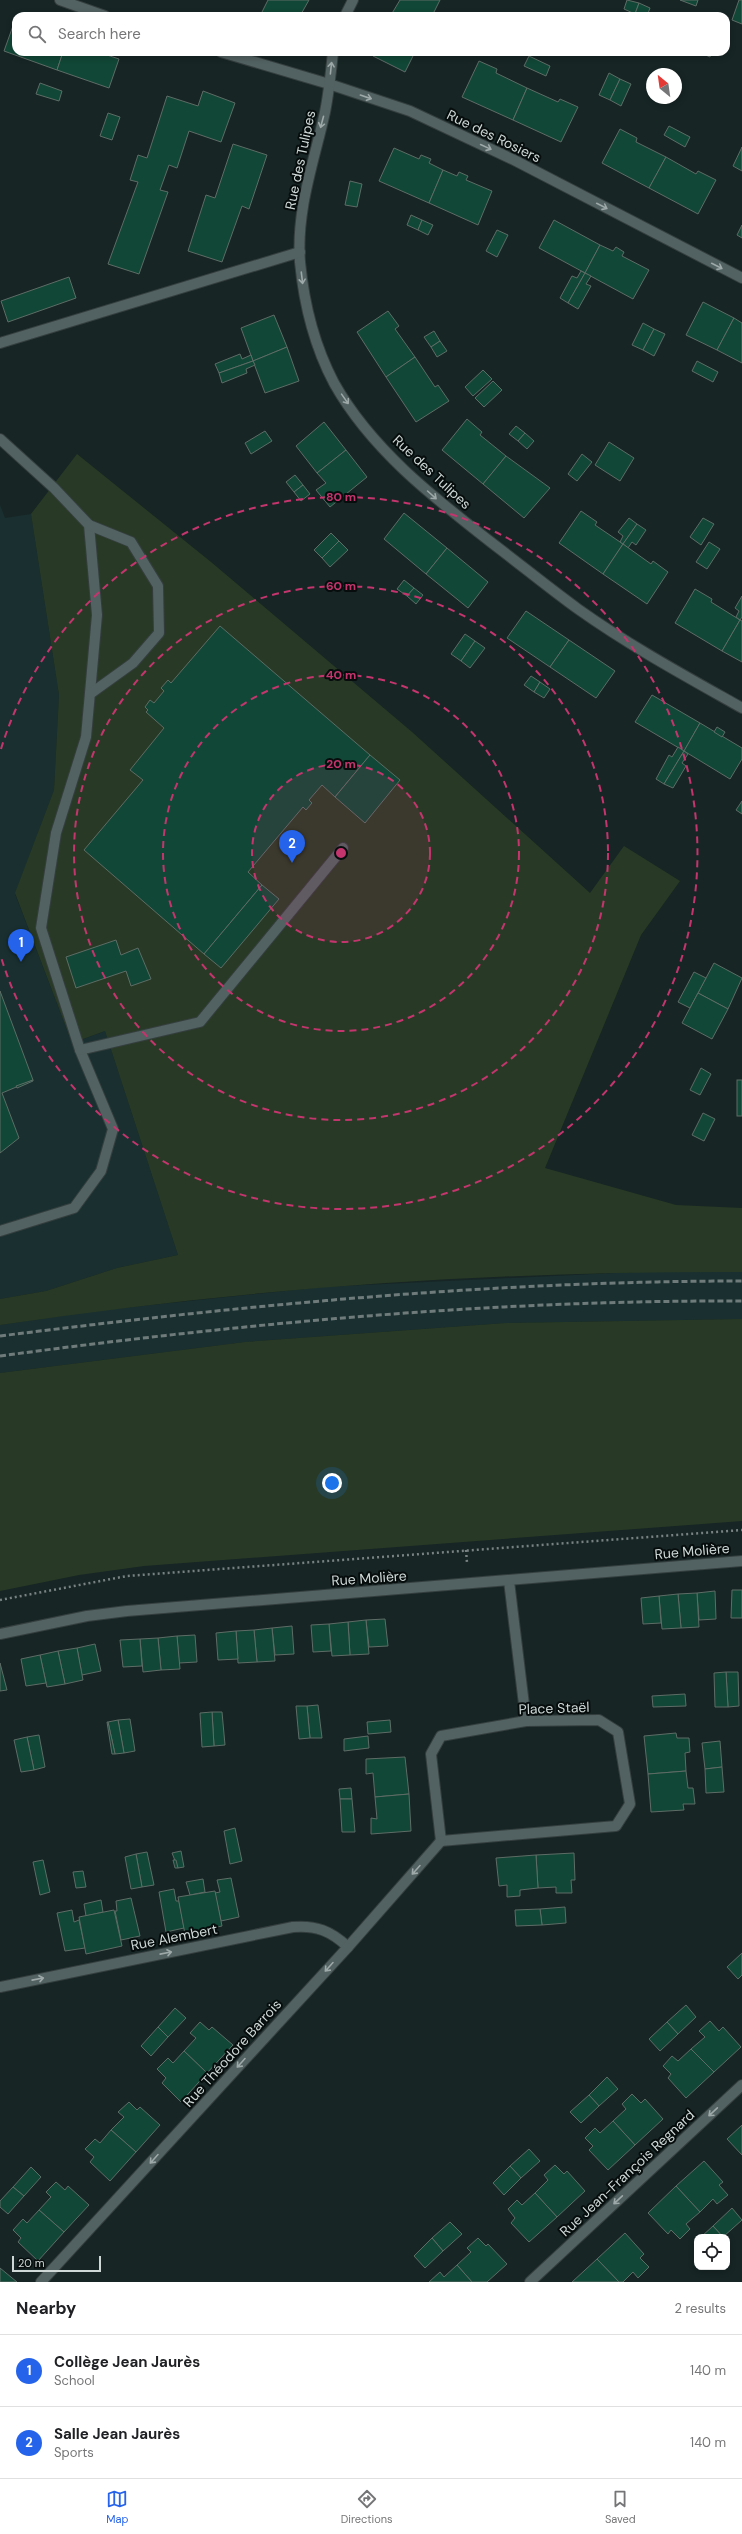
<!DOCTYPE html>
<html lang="en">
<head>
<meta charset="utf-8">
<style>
	body { margin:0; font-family:"DM Sans",sans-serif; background:#f2f2f2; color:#202124 }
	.controls { position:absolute; right:12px; bottom:12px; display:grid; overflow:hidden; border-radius:8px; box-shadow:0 2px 6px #0003 }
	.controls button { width:36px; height:36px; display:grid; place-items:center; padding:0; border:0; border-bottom:1px solid #e0e0e0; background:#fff; color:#202124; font:20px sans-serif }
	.compass { position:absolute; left:646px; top:68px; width:36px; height:36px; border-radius:50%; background:#fff; box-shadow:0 2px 6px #0003; rotate:331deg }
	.scale { position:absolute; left:12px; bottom:10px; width:89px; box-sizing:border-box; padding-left:4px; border:2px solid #cfd7d7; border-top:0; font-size:11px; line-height:14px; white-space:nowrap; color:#cfd7d7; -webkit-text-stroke:3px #070d0d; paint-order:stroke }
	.you { position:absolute; left:332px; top:1483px; width:14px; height:14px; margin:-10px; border:3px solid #fff; border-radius:50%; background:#1a73e8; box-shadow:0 0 0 6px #1a73e833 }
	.badge { display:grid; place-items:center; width:26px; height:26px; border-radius:50%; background:#2563eb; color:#fff; font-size:13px; font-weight:700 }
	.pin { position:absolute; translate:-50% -33px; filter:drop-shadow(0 1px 2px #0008) }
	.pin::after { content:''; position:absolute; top:21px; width:14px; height:12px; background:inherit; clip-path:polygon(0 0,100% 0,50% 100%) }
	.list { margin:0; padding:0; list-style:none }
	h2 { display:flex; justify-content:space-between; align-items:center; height:52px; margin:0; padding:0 16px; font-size:17px }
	h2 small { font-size:13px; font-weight:400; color:#757577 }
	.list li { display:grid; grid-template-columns:26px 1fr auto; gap:12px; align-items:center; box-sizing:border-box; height:72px; padding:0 16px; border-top:1px solid #e0e0e0 }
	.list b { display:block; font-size:15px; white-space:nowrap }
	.list p { margin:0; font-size:13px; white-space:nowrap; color:#757577 }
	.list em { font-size:13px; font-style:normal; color:#757577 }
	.icon { flex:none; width:22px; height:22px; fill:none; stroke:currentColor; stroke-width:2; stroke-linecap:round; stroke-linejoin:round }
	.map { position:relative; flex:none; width:742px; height:2282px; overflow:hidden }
	.search { position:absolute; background:#fff; box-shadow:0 2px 6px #0003; left:12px; right:12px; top:12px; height:44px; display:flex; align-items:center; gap:10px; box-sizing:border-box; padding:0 14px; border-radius:12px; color:#757577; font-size:15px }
	.sheet { height:196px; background:#fff }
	nav { display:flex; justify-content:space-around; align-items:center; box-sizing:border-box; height:56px; border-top:1px solid #e0e0e0; background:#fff; font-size:11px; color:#757577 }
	nav a { display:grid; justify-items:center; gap:2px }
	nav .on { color:#2563eb }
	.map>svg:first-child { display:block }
	.built { fill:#1a3030 }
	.green { fill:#283a25 }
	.building { fill:#114736; stroke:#5e6c66 }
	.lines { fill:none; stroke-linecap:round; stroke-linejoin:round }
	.minor-casing { stroke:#343e3e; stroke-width:12 }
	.path { stroke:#788282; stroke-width:2.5; stroke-dasharray:2 3; stroke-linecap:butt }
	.minor { stroke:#526161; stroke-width:10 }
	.rail { stroke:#6f7a7a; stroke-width:3; stroke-dasharray:6 3; stroke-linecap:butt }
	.oneway { stroke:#9da8a8 }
	.ring { fill:none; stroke:#c4356e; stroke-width:2; stroke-dasharray:7 5 }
	.labels { text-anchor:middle; stroke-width:4; stroke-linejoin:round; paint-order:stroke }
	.street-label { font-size:14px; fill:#cfd7d7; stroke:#070d0d }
	.centre { fill:#c4356e; stroke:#070d0d; stroke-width:2 }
	.ring-label { font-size:12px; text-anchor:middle; font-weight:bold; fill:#c4356e; stroke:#070d0d; stroke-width:4; stroke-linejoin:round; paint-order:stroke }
</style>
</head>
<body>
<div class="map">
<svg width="742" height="2282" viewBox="0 0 742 2282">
	<rect width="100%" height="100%" fill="#172525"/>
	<g class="built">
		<polygon points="0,505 5,518 31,514 59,695 54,790 15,894 72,1043 105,1031 178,1255 117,1268 46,1291 0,1299"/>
		<polygon points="637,1272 742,1272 742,1319 506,1323 245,1342 0,1373 0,1325 94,1311 323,1287"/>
	</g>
	<g class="green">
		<path d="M77 454 211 562 412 732 590 893 624 846 680 881 641 935 545 1168 676 1205 742 1208V1272C494 1271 245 1288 0 1325V1299L46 1291 117 1268 178 1255 105 1031 72 1043 15 893 54 790 59 695 31 514Z"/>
		<polygon points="742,1319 742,1521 144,1566 79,1575 0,1591 0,1373 245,1342 506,1323"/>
	</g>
	<g class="building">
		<polygon points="268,0 309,0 300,16 260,16"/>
		<polygon points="400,0 440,0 432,16 391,15"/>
		<polygon points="627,0 639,3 635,14 624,9"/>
		<polygon points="680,0 698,0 696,6"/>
		<polygon points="739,0 742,0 742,24 732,20"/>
		<polygon points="639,3 650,8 647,16 635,14"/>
		<polygon points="14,23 16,23 16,52 63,52 57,70 4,51"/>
		<polygon points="63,52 98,52 119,59 109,88 57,70"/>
		<polygon points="374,52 415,52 405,72 373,56"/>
		<polygon points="699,52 712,52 710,57"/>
		<polygon points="529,56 550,66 546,76 524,66"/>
		<polygon points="479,61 497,69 496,73 527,88 513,120 462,97"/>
		<polygon points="609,73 620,79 610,100 599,95"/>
		<polygon points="620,79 631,84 621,106 610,100"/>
		<polygon points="40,83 62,91 59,101 36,94"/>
		<polygon points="527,88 558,102 560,99 578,107 561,142 513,120"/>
		<polygon points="203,91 235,103 221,142 189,131 177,168 169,165 160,190 168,192 139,274 108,264 138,182 130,180 138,155 147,158 167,96 198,106"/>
		<polygon points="108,113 120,117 112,140 100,136"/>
		<polygon points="669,126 690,137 685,147 664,135"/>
		<polygon points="620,129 637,138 636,142 666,157 649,188 602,163"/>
		<polygon points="233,144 267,155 249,209 242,206 222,262 188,251 206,195 215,198"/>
		<polygon points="742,147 742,171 733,166"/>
		<polygon points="394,148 419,159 421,155 431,159 429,163 443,170 429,203 379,181"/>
		<polygon points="666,157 696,174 698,171 716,180 698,214 649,188"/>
		<polygon points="443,170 457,176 459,172 468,176 466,180 492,191 478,225 429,203"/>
		<polygon points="350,181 362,184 357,207 345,205"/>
		<polygon points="411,215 422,220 418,230 407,225"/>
		<polygon points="422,220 433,225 428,235 418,230"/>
		<polygon points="554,220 600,245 585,273 539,248"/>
		<polygon points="742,225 742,238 737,235"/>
		<polygon points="497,230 508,235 497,257 486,251"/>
		<polygon points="600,245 613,251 616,247 624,252 622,256 649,270 633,299 585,273"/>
		<polygon points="581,271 585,273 568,303 560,298 572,276 577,278"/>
		<polygon points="585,273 591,276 586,284 591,286 578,309 568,303"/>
		<polygon points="69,277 76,298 8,322 1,301"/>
		<polygon points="703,302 734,318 717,350 686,335"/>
		<polygon points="388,311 399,326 395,329 415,357 386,377 357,332"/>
		<polygon points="274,315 287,347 253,361 241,328"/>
		<polygon points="734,318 742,323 742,363 717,350"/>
		<polygon points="643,323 654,329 643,350 632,345"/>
		<polygon points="654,329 665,334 654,356 643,350"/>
		<polygon points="434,331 440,341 431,347 424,337"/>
		<polygon points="440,341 447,351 437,357 431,347"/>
		<polygon points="287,347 299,381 265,393 253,361"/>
		<polygon points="240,354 242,359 251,355 253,361 219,373 215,364"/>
		<polygon points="415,357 435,387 438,385 449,401 416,422 386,377"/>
		<polygon points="253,361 255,365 246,369 247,373 222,383 219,373"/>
		<polygon points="697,361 718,372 713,382 692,371"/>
		<polygon points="483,370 492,379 473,396 465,387"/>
		<polygon points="493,381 502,390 484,407 475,398"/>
		<polygon points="467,419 482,432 480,435 506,456 483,484 442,450"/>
		<polygon points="324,422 346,450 317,473 296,446"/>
		<polygon points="516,426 525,433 518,441 509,434"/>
		<polygon points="265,431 272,441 251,454 245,443"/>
		<polygon points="525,433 534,441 527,449 518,441"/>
		<polygon points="609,442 634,458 620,481 595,465"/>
		<polygon points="346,450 367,477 330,507 316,490 326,483 317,473"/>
		<polygon points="582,454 592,462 577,481 568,474"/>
		<polygon points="506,456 550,488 524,518 483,484"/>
		<polygon points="295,475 303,485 294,492 286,482"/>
		<polygon points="303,485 310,494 301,501 294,492"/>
		<polygon points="581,511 597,522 595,525 623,544 603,574 559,543"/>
		<polygon points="404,513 447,548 426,574 384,539"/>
		<polygon points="629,518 637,524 623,544 620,542 623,536 618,532"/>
		<polygon points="703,518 714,524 701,545 690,537"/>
		<polygon points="637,524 646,530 636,545 632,542 628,548 623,544"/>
		<polygon points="331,533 339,541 322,558 314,550"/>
		<polygon points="339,541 348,550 330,567 322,558"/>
		<polygon points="709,542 720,549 707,569 696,562"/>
		<polygon points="623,544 651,564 653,561 668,572 647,604 603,574"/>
		<polygon points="447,548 488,582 468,608 426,574"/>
		<polygon points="404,580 414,588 407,596 397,589"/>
		<polygon points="414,588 423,595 416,604 407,596"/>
		<polygon points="695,589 712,599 711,602 740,620 722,651 675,623"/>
		<polygon points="742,596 742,617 740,620 736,617 739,611 735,608"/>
		<polygon points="526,611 569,640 550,667 507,638"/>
		<polygon points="740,620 742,621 742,662 722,651"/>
		<polygon points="220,626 370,755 335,797 322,785 309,800 312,803 306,810 303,807 248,872 262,885 204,954 84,850 143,780 130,770 164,728 146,712 148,710 145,707 150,700 154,703 164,691 161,688 168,680 171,683"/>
		<polygon points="465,634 475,641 461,661 451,654"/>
		<polygon points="569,640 615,671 596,698 550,667"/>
		<polygon points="475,641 485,648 470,668 461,661"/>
		<polygon points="531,676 540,682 534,692 524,685"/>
		<polygon points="540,682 550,689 544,698 534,692"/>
		<polygon points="652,695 700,723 684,751 635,722"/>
		<polygon points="700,723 742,748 742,759 730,779 684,751"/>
		<polygon points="717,727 725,732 722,737 714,732"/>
		<polygon points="678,747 684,751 664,784 656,779 669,755 672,757"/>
		<polygon points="684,751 688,754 682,763 686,766 673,788 664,784"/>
		<polygon points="370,755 400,780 365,823 335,797"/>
		<polygon points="742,801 742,814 736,810"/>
		<polygon points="262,885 279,899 221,968 204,954"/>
		<polygon points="116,940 121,955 138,948 151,979 131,986 126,971 76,988 66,957"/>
		<polygon points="714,963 742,978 728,1009 698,993"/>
		<polygon points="694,972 706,978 690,1008 678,1002"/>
		<polygon points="0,991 33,1080 2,1093 19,1138 0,1153"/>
		<polygon points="698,993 728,1009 712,1039 682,1023"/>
		<polygon points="701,1068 711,1074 700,1095 690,1090"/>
		<polygon points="33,1080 33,1081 17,1088 16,1086"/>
		<rect x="737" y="1080" width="5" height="36"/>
		<polygon points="703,1113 715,1119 704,1141 692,1135"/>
		<polygon points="732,1590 742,1590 742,1618 731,1618"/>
		<polygon points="715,1591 716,1619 699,1620 697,1593"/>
		<polygon points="697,1593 699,1627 681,1628 678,1594"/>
		<polygon points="678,1594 681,1628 662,1629 659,1596"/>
		<polygon points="659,1596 661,1623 643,1624 641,1598"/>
		<polygon points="385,1619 388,1646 369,1647 366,1620"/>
		<polygon points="366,1620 369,1654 350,1655 348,1622"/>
		<polygon points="348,1622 350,1655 332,1656 329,1624"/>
		<polygon points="329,1624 331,1651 313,1652 311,1625"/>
		<polygon points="292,1626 294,1654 275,1655 272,1628"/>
		<polygon points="272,1628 275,1661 257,1662 254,1630"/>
		<polygon points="254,1630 257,1662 238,1663 236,1631"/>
		<polygon points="236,1631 238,1659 218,1660 216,1633"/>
		<polygon points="195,1635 197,1662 179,1663 177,1636"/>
		<polygon points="177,1636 180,1669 161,1670 158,1638"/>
		<polygon points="158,1638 161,1670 143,1672 140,1639"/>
		<polygon points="140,1639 142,1666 123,1667 120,1640"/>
		<polygon points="95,1644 101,1671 82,1675 77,1648"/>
		<polygon points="77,1648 83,1680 65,1684 58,1651"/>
		<polygon points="58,1651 65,1684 47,1687 40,1655"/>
		<polygon points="40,1655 46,1683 26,1686 21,1659"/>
		<polygon points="0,1663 7,1690 0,1691"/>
		<polygon points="726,1672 738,1672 739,1706 728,1707"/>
		<polygon points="726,1672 728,1707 715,1707 714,1673"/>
		<polygon points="685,1694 686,1706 653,1707 652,1696"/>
		<polygon points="318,1705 322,1738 310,1738 307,1706"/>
		<polygon points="296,1706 307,1706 310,1738 299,1739"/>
		<polygon points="212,1712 222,1712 225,1745 214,1746"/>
		<polygon points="212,1712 214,1746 202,1747 200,1713"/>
		<polygon points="130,1719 135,1751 124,1753 118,1720"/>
		<polygon points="118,1720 124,1753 115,1754 108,1722"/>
		<polygon points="390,1720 391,1732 368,1734 367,1722"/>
		<polygon points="107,1722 108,1722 115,1754 112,1754"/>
		<polygon points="676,1733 677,1738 689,1738 690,1752 685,1753 686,1771 648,1774 644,1736"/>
		<polygon points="39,1735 45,1767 34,1770 27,1737"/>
		<polygon points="368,1736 369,1748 344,1751 344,1739"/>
		<polygon points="27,1737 34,1770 21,1772 14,1740"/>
		<polygon points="720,1741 722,1767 705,1769 702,1743"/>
		<polygon points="405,1757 409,1794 375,1797 373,1773 366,1774 366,1759"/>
		<polygon points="722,1767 724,1792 706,1793 705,1769"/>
		<polygon points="686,1771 688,1788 693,1788 695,1804 683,1804 684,1810 651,1812 648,1774"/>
		<polygon points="351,1788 352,1799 340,1799 339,1789"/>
		<polygon points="409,1794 411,1831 371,1834 371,1818 377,1819 375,1797"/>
		<polygon points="340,1799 352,1799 355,1832 342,1832"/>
		<polygon points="235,1828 242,1861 230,1864 224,1831"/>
		<polygon points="181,1851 184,1867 178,1868 172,1853"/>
		<polygon points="147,1852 154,1885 142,1887 136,1854"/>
		<polygon points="574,1853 575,1880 571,1880 572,1893 556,1893 556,1887 538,1888 536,1855"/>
		<polygon points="136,1854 142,1887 131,1889 125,1857"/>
		<polygon points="536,1855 538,1888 520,1890 520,1896 507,1897 507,1885 499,1886 496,1858"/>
		<polygon points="43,1860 50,1892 40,1895 33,1862"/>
		<polygon points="173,1860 176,1860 178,1868 175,1868"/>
		<polygon points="83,1871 86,1887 76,1888 73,1872"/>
		<polygon points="231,1878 239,1917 221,1921 215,1893 220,1892 217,1880"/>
		<polygon points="203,1879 205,1892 190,1895 186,1882"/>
		<polygon points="174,1889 176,1901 179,1901 184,1928 166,1932 159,1892"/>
		<polygon points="215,1891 222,1926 185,1934 178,1897"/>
		<polygon points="131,1898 140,1936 121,1940 115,1911 117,1911 116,1901"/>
		<polygon points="101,1900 103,1912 86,1916 84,1904"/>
		<polygon points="565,1907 566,1923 542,1925 540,1909"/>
		<polygon points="540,1909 542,1925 516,1926 515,1910"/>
		<polygon points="72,1910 74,1922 79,1920 85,1948 65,1951 57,1913"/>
		<polygon points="114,1910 122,1946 86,1954 79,1917"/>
		<polygon points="742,1953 742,1975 738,1979 727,1967"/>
		<polygon points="686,2005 696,2017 678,2034 667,2022"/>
		<polygon points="175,2008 186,2018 168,2037 158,2027"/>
		<polygon points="710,2021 719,2031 723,2027 741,2047 714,2072 691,2049 705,2037 699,2031"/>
		<polygon points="200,2022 209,2030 212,2027 233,2045 207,2073 184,2051 196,2038 190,2033"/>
		<polygon points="667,2022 678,2034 660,2051 649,2039"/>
		<polygon points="158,2027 168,2037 151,2056 141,2046"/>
		<polygon points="691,2049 714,2072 686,2098 668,2078 671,2074 663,2066 672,2056 678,2061"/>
		<polygon points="184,2051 207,2073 181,2102 162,2083 166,2078 157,2069 168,2058 173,2063"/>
		<polygon points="607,2077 618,2089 599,2106 589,2095"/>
		<polygon points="632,2094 641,2103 645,2099 663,2119 635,2145 613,2121 626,2109 622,2104"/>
		<polygon points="589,2095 599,2106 581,2123 570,2112"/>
		<polygon points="129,2102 137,2110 140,2107 160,2125 136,2152 111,2130 124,2117 118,2112"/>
		<polygon points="613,2121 635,2145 608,2170 589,2150 593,2146 585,2138 595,2128 600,2133"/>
		<polygon points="742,2125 742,2155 727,2139"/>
		<polygon points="111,2130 136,2152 110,2181 90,2162 94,2157 85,2149 95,2139 100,2143"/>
		<polygon points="529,2149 540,2161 521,2178 510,2166"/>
		<polygon points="704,2161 723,2182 719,2185 728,2195 717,2204 713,2199 700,2212 676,2186"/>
		<polygon points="555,2165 564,2174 567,2171 585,2191 557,2217 535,2193 548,2180 544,2175"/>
		<polygon points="510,2166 521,2178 504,2195 493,2183"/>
		<polygon points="31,2167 41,2177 24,2196 13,2187"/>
		<polygon points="56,2182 65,2190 68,2186 89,2205 64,2232 39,2210 51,2197 46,2192"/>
		<polygon points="676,2186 700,2212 686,2224 690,2229 680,2239 671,2230 668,2234 648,2213"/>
		<polygon points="13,2187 24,2196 8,2214 0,2207 0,2201"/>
		<polygon points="535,2193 557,2217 529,2242 511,2223 515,2218 508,2209 517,2200 522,2205"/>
		<polygon points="732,2208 742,2220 723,2237 713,2226"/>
		<polygon points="39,2210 64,2232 38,2261 18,2242 21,2238 13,2230 23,2219 27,2223"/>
		<polygon points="450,2222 462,2234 443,2251 432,2238"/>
		<polygon points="713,2226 723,2237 701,2237"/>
		<polygon points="625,2233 644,2254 640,2258 649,2267 638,2278 633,2272 623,2282 619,2282 597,2259"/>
		<polygon points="432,2238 443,2251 425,2268 414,2256"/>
		<polygon points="478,2238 486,2246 488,2244 507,2264 487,2282 472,2282 457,2265 471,2252 467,2248"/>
		<polygon points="597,2259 619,2282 572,2282"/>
		<polygon points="457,2265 472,2282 429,2282 440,2272 444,2277"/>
		<polygon points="0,2268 17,2282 0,2282"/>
	</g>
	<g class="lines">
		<g class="minor-casing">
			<g id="minor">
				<polyline points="60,0 105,16"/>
				<polyline points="345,16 353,0"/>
				<polyline points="221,52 329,84 410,111 514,160 742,278"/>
				<path d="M333 52C331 72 329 92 325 112 314 162 296 210 300 262 304 304 314 345 334 383 371 449 433 497 492 543 521 565 549 588 578 609 630 646 687 677 742 708"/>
				<polyline points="0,343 300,252"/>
				<polyline points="0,439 54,488 89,525 97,615 86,737 56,833 41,928 80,1050 113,1129 101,1171 74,1208 0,1231"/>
				<polyline points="89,525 131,542 158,586 159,633 133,663 90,694"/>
				<polyline points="80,1050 200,1022 343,848"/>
				<polyline points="509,1581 526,1721"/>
				<polyline points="0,1634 87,1616 127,1611 742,1561"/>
				<polygon points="599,1720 618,1732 630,1804 616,1826 441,1841 431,1754 441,1736 526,1721"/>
				<path d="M0 1987 293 1927C316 1925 331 1931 348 1947"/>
				<polyline points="41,2282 348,1947 441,1841"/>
				<polyline points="530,2282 742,2085"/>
			</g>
		</g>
		<g class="path">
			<polyline points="466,1550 467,1563"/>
			<polyline points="0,1600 127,1576 742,1530"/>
		</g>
		<use href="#minor" class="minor"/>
		<g class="rail">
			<path d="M0 1336C246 1305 494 1281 742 1281"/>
			<path d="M0 1356C246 1323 494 1300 742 1301"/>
		</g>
	</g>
	<defs><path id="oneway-shaft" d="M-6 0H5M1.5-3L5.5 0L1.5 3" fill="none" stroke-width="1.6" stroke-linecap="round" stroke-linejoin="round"/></defs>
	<g class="oneway">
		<use href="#oneway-shaft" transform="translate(331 68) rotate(-84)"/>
		<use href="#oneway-shaft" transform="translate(366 97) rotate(19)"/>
		<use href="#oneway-shaft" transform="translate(322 122) rotate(105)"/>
		<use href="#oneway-shaft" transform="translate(486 147) rotate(25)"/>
		<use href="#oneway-shaft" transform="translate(602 206) rotate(27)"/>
		<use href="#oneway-shaft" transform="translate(717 266) rotate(27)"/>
		<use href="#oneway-shaft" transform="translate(302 278) rotate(83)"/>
		<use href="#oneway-shaft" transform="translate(345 399) rotate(55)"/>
		<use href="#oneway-shaft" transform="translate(432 495) rotate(42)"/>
		<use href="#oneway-shaft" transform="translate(416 1870) rotate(132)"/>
		<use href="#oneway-shaft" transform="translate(166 1953) rotate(-11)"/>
		<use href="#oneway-shaft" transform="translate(329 1967) rotate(132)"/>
		<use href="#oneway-shaft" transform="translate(38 1979) rotate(-11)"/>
		<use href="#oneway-shaft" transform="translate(241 2063) rotate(132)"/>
		<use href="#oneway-shaft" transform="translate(713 2112) rotate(137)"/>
		<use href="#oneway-shaft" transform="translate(154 2159) rotate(132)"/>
		<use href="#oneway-shaft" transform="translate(618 2200) rotate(137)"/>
	</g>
	<circle cx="341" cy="853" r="89" fill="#c4356e" fill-opacity=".12"/>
	<g class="ring">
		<circle cx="341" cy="853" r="89"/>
		<circle cx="341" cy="853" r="178"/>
		<circle cx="341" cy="853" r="267"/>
		<path d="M1 749A356 356 0 1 1 1 957"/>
	</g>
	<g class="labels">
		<g class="street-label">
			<text transform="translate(494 136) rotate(26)" y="5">Rue des Rosiers</text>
			<text transform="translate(300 160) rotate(-78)" y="5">Rue des Tulipes</text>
			<text transform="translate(432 472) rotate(43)" y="5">Rue des Tulipes</text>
			<text transform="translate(692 1551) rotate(-5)" y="5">Rue Molière</text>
			<text transform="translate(369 1578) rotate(-4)" y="5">Rue Molière</text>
			<text transform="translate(554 1708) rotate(-2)" y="5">Place Staël</text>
			<text transform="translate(174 1937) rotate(-11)" y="5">Rue Alembert</text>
			<text transform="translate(232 2053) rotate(-48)" y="5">Rue Théodore Barrois</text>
			<text transform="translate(627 2173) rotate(-43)" y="5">Rue Jean-François Regnard</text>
		</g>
	</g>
	<circle cx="341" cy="853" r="6" class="centre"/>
	<g class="ring-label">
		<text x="341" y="501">80 m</text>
		<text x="341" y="590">60 m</text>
		<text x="341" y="679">40 m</text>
		<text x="341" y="768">20 m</text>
	</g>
</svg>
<div class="controls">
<button><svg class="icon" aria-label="locate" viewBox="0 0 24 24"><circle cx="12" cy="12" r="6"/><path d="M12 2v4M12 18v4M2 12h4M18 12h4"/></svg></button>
</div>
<svg class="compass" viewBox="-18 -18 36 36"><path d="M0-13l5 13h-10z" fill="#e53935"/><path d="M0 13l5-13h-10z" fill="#757577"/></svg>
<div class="scale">20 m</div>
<div class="you"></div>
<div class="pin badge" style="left:21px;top:962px">1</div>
<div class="pin badge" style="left:292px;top:863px">2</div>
<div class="search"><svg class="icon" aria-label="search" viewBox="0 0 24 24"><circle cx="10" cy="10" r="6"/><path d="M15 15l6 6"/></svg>Search here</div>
</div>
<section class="sheet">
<h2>Nearby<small>2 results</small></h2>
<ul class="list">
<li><span class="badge">1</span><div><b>Collège Jean Jaurès</b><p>School</p></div><em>140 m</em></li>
<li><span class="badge">2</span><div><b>Salle Jean Jaurès</b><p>Sports</p></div><em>140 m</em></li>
</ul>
</section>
<nav>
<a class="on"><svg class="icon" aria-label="map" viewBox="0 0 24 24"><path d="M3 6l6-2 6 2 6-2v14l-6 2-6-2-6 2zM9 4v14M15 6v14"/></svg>Map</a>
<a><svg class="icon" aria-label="directions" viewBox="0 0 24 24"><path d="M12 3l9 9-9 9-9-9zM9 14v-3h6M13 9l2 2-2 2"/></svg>Directions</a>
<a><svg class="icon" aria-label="saved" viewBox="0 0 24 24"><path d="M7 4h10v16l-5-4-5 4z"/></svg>Saved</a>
</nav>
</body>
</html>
